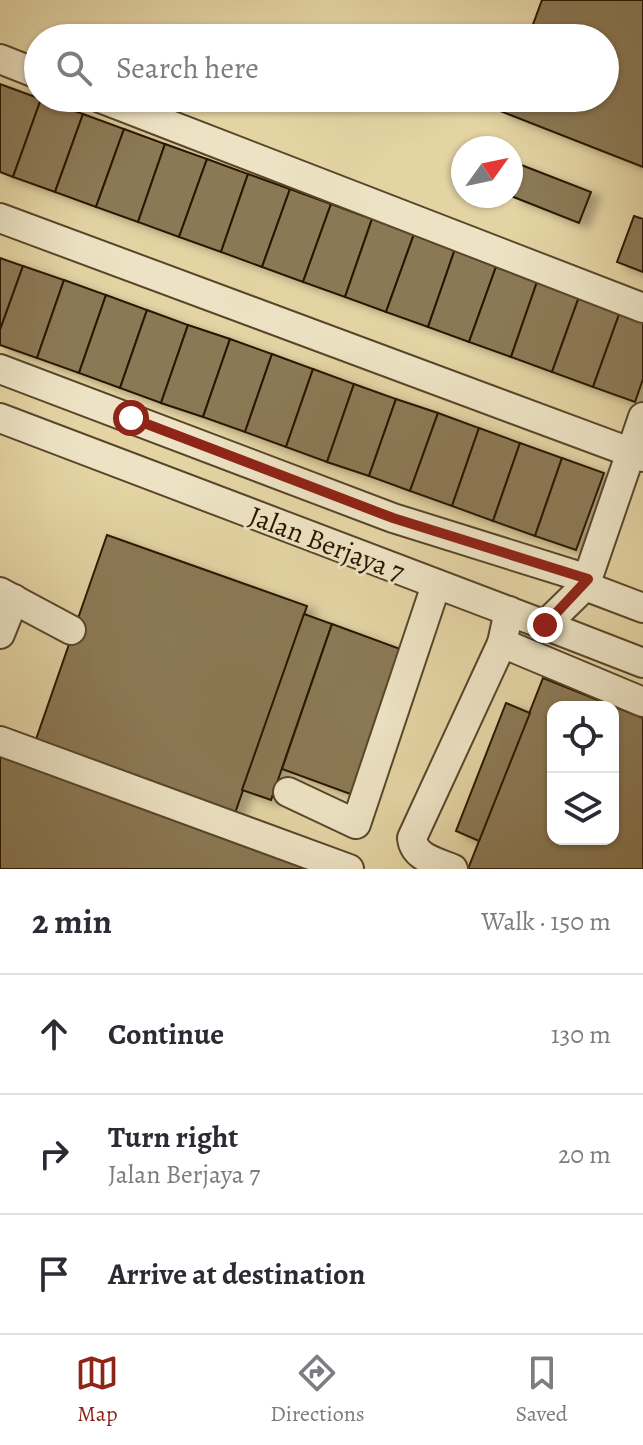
<!DOCTYPE html>
<html lang="en">
<head>
<meta charset="utf-8">
<style>
	body { margin:0; font-family:Alegreya,serif; background:#f2f2f3; color:#2b2b33 }
	.controls { position:absolute; right:24px; bottom:24px; display:grid; overflow:hidden; border-radius:16px; box-shadow:0 2px 6px #0004 }
	.controls button { width:72px; height:72px; display:grid; place-items:center; padding:0; border:0; border-bottom:2px solid #e1e1e2; background:#fff; color:#2b2b33; font:40px sans-serif }
	.compass { position:absolute; left:451px; top:136px; width:72px; height:72px; border-radius:50%; background:#fff; box-shadow:0 2px 6px #0004; rotate:57deg }
	.stop { position:absolute; width:24px; height:24px; margin:-18px; border:6px solid #8f2418; border-radius:50%; background:#fff }
	.stop.end { background:#8f2418; border-color:#fff; box-shadow:0 2px 8px #0008 }
	.list { margin:0; padding:0; list-style:none }
	h2 { display:flex; justify-content:space-between; align-items:center; height:104px; margin:0; padding:0 32px; font-size:34px }
	h2 small { font-size:26px; font-weight:400; color:#7c7c81 }
	.list li { display:grid; grid-template-columns:52px 1fr auto; gap:24px; align-items:center; box-sizing:border-box; height:120px; padding:0 32px; border-top:2px solid #e1e1e2 }
	.list b { display:block; font-size:30px; white-space:nowrap }
	.list p { margin:0; font-size:26px; white-space:nowrap; color:#7c7c81 }
	.list em { font-size:26px; font-style:normal; color:#7c7c81 }
	.icon { flex:none; width:44px; height:44px; fill:none; stroke:currentColor; stroke-width:2; stroke-linecap:round; stroke-linejoin:round }
	.map { position:relative; flex:none; width:643px; height:869px; overflow:hidden }
	.search { position:absolute; background:#fff; box-shadow:0 2px 6px #0004; left:24px; right:24px; top:24px; height:88px; display:flex; align-items:center; gap:20px; box-sizing:border-box; padding:0 28px; border-radius:44px; color:#7c7c81; font-size:30px }
	.sheet { height:464px; background:#fff }
	nav { display:flex; justify-content:space-around; align-items:center; box-sizing:border-box; height:112px; border-top:2px solid #e1e1e2; background:#fff; font-size:22px; color:#7c7c81 }
	nav a { display:grid; justify-items:center; gap:4px }
	nav .on { color:#8f2418 }
	.map>svg:first-child { display:block }
	.building { fill:#8b7955; stroke:#2a1700; stroke-width:2; fill-rule:evenodd; filter:url(#shadow) }
	.lines { fill:none; stroke-linecap:round; stroke-linejoin:round }
	.minor-casing { stroke:#584629; stroke-width:32 }
	.minor { stroke:#ede3c4; stroke-width:28 }
	.route { stroke:#8f2418; stroke-width:10 }
	.labels { text-anchor:middle; stroke-width:6; stroke-linejoin:round; paint-order:stroke }
	.street-label { font-size:28px; fill:#2a1700; stroke:#ede3c4 }
</style>
</head>
<body>
<div class="map">
<svg width="643" height="869" viewBox="0 0 643 869">
	<defs>
		<filter id="shadow"><feDropShadow dx="9" dy="5" stdDeviation="4" flood-color="#0004"/></filter>
	</defs>
	<rect width="100%" height="100%" fill="#e4d4a4"/>
	<filter id="stains"><feTurbulence type="fractalNoise" baseFrequency=".0025" numOctaves="4"/><feColorMatrix values="0 0 0 0 .2 0 0 0 0 .09 0 0 0 0 .02 0 0 0 .5 -.17"/></filter>
	<radialGradient id="worn" r=".72"><stop offset=".6" stop-color="#630" stop-opacity="0"/><stop offset="1" stop-color="#630" stop-opacity=".3"/></radialGradient>
	<g class="building">
		<polygon points="542,0 643,0 643,167 500,111 505,98 605,98 605,38 528,38"/>
		<polygon points="0,84 41,99 13,177 0,172"/>
		<polygon points="41,99 83,114 55,192 13,177"/>
		<polygon points="83,114 124,129 96,207 55,192"/>
		<polygon points="124,129 165,144 138,222 96,207"/>
		<polygon points="165,144 207,159 179,237 138,222"/>
		<polygon points="207,159 248,174 221,252 179,237"/>
		<polygon points="511,161 591,192 579,223 511,196"/>
		<polygon points="248,174 290,189 262,267 221,252"/>
		<polygon points="290,189 331,204 303,282 262,267"/>
		<polygon points="331,204 372,219 345,297 303,282"/>
		<polygon points="634,216 643,219 643,272 617,262"/>
		<polygon points="372,219 414,234 386,312 345,297"/>
		<polygon points="414,234 455,249 428,327 386,312"/>
		<polygon points="455,249 497,264 469,342 428,327"/>
		<polygon points="0,258 23,266 0,330"/>
		<polygon points="497,264 538,279 511,357 469,342"/>
		<polygon points="23,266 64,280 37,358 0,345 0,330"/>
		<polygon points="538,279 580,294 552,372 511,357"/>
		<polygon points="64,280 106,295 79,373 37,358"/>
		<polygon points="580,294 621,309 593,387 552,372"/>
		<polygon points="106,295 147,310 120,388 79,373"/>
		<polygon points="621,309 643,317 643,379 635,402 593,387"/>
		<polygon points="147,310 188,325 161,403 120,388"/>
		<polygon points="188,325 230,339 203,417 161,403"/>
		<polygon points="230,339 272,354 245,432 203,417"/>
		<polygon points="272,354 313,369 286,447 245,432"/>
		<polygon points="313,369 354,384 327,462 286,447"/>
		<polygon points="354,384 396,399 369,476 327,462"/>
		<polygon points="396,399 438,413 410,491 369,476"/>
		<polygon points="438,413 479,428 452,506 410,491"/>
		<polygon points="479,428 520,443 493,521 452,506"/>
		<polygon points="520,443 562,458 535,536 493,521"/>
		<polygon points="562,458 604,473 576,550 535,536"/>
		<polygon points="107,535 307,606 233,819 33,748"/>
		<polygon points="304,614 332,624 271,800 242,790"/>
		<polygon points="332,624 403,650 353,795 282,769"/>
		<path d="M543 678 643 718V869H468ZM553 707H613V839H553Z"/>
		<polygon points="506,703 530,713 479,841 456,831"/>
		<polygon points="0,755 312,869 0,869"/>
	</g>
	<g class="lines">
		<g class="minor-casing">
			<g id="minor">
				<polyline points="0,59 38,74"/>
				<polyline points="100,98 643,308"/>
				<polyline points="0,218 643,457"/>
				<polyline points="0,369 393,518 588,579"/>
				<polyline points="0,418 545,625 585,586 643,608"/>
				<polyline points="585,586 643,417"/>
				<polyline points="0,592 71,630"/>
				<polyline points="545,625 643,663"/>
				<polyline points="0,634 14,599"/>
				<polyline points="502,643 643,702"/>
				<polyline points="0,741 349,869"/>
				<polyline points="288,792 356,824 436,585"/>
				<path d="M453 869C437 862 414 858 412 838L502 643 509 611"/>
			</g>
		</g>
		<use href="#minor" class="minor"/>
	</g>
	<g class="lines">
		<polyline class="route" points="131,418 393,518 588,579 545,625"/>
	</g>
	<g class="labels">
		<g class="street-label">
			<text transform="translate(327 543) rotate(21)" y="10">Jalan Berjaya 7</text>
		</g>
	</g>
	<rect width="100%" height="100%" filter="url(#stains)"/>
	<rect width="100%" height="100%" fill="url(#worn)"/>
</svg>
<div class="controls">
<button><svg class="icon" aria-label="locate" viewBox="0 0 24 24"><circle cx="12" cy="12" r="6"/><path d="M12 2v4M12 18v4M2 12h4M18 12h4"/></svg></button>
<button><svg class="icon" aria-label="layers" viewBox="0 0 24 24"><path d="M12 4l9 5-9 5-9-5zM3 14l9 5 9-5"/></svg></button>
</div>
<svg class="compass" viewBox="-18 -18 36 36"><path d="M0-13l5 13h-10z" fill="#e53935"/><path d="M0 13l5-13h-10z" fill="#7c7c81"/></svg>
<div class="stop" style="left:131px;top:418px"></div>
<div class="stop end" style="left:545px;top:625px"></div>
<div class="search"><svg class="icon" aria-label="search" viewBox="0 0 24 24"><circle cx="10" cy="10" r="6"/><path d="M15 15l6 6"/></svg>Search here</div>
</div>
<section class="sheet">
<h2>2 min<small>Walk · 150 m</small></h2>
<ul class="list">
<li><svg class="icon" aria-label="ahead" viewBox="0 0 24 24"><path d="M12 20V5M6 11l6-6 6 6"/></svg><div><b>Continue</b></div><em>130 m</em></li>
<li><svg class="icon" aria-label="right" viewBox="0 0 24 24"><path d="M7 20v-9h11M14 6l5 5-5 5"/></svg><div><b>Turn right</b><p>Jalan Berjaya 7</p></div><em>20 m</em></li>
<li><svg class="icon" aria-label="arrive" viewBox="0 0 24 24"><path d="M6 21V4h12l-3 4 3 4H6"/></svg><div><b>Arrive at destination</b></div></li>
</ul>
</section>
<nav>
<a class="on"><svg class="icon" aria-label="map" viewBox="0 0 24 24"><path d="M3 6l6-2 6 2 6-2v14l-6 2-6-2-6 2zM9 4v14M15 6v14"/></svg>Map</a>
<a><svg class="icon" aria-label="directions" viewBox="0 0 24 24"><path d="M12 3l9 9-9 9-9-9zM9 14v-3h6M13 9l2 2-2 2"/></svg>Directions</a>
<a><svg class="icon" aria-label="saved" viewBox="0 0 24 24"><path d="M7 4h10v16l-5-4-5 4z"/></svg>Saved</a>
</nav>
</body>
</html>
